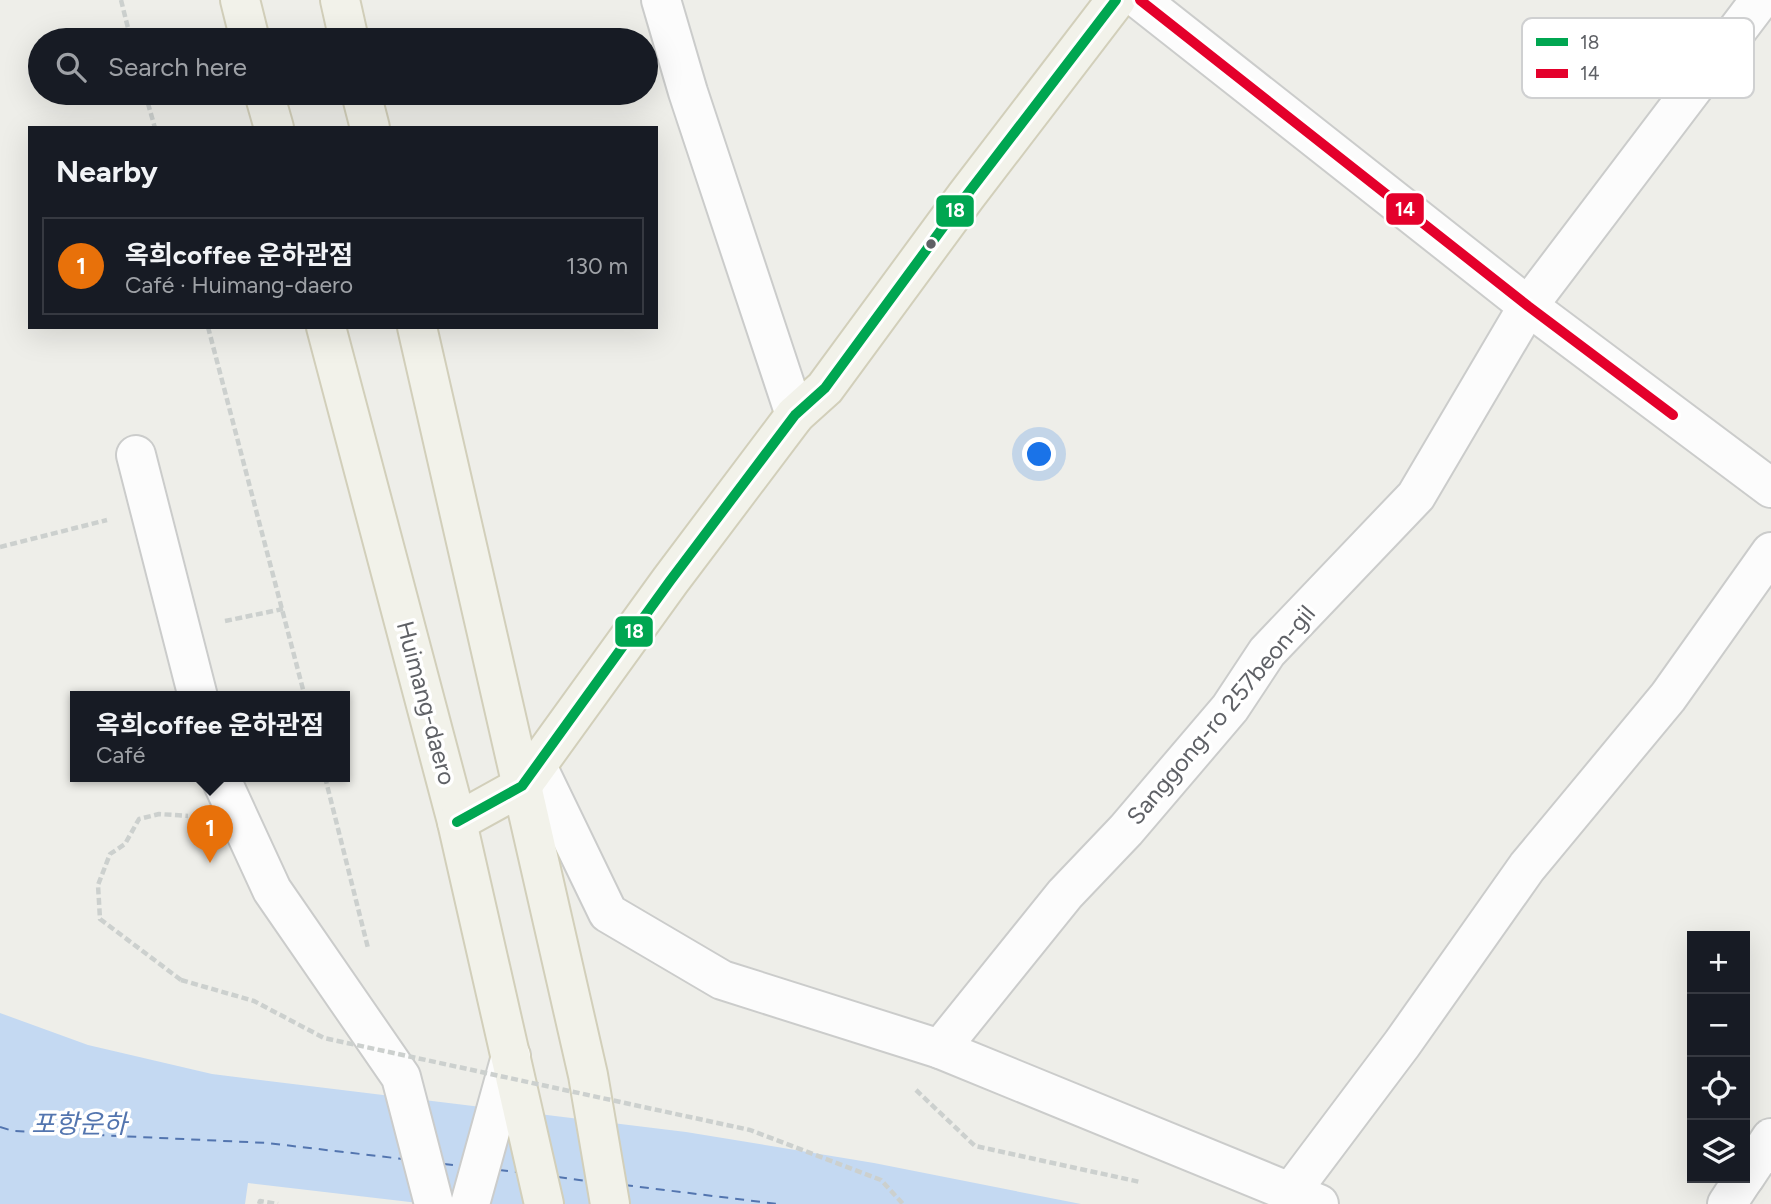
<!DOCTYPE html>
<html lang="en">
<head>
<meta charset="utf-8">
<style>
	body { margin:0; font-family:Figtree,"Noto Sans KR",sans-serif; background:#242831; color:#f1f3f6 }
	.controls { position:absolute; right:21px; bottom:21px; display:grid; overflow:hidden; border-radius:0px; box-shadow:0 7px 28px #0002 }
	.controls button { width:63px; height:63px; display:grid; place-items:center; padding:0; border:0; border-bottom:2px solid #363941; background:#171b24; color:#f1f3f6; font:35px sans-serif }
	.you { position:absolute; left:1040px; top:455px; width:24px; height:24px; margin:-18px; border:5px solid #fff; border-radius:50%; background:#1a73e8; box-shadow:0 0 0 10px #1a73e833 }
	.badge { display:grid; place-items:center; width:46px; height:46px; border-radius:50%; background:#db2777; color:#fff; font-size:23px; font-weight:700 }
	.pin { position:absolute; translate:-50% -58px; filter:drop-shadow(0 2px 4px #0008) }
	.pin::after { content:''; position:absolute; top:37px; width:24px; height:21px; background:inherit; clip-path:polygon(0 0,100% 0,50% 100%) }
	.popup { position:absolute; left:70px; top:691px; width:280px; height:91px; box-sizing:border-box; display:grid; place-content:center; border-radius:0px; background:#171b24; filter:drop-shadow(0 2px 5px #0005); font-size:23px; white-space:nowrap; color:#9ea1a6 }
	.popup b { font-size:26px; color:#f1f3f6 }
	.popup::after { content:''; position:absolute; left:50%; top:100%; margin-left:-14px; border:14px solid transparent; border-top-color:#171b24 }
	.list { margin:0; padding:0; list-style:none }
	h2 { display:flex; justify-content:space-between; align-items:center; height:91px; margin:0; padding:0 28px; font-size:30px }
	h2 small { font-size:23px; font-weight:400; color:#9ea1a6 }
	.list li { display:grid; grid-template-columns:46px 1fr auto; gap:21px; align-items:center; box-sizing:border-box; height:98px; margin:0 14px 14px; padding:0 14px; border:2px solid #363941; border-radius:0px }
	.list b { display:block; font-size:26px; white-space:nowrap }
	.list p { margin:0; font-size:23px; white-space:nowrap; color:#9ea1a6 }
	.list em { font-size:23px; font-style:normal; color:#9ea1a6 }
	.icon { flex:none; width:38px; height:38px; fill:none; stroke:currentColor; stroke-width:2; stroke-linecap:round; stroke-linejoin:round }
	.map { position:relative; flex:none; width:1771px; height:1204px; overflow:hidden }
	.search { position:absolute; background:#171b24; box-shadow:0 7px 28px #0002; left:28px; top:28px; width:630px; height:77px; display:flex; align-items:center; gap:18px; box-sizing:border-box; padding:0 24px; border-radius:38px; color:#9ea1a6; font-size:26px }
	.panel { position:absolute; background:#171b24; box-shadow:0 7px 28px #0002; left:28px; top:126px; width:630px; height:203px; border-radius:0px }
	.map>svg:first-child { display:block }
	.water { fill:#c4d9f2 }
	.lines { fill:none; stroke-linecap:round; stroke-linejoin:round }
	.ferry { stroke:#5375af; stroke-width:2; stroke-dasharray:9 7; stroke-linecap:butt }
	.minor-casing { stroke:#cbcccb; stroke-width:42 }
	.major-casing { stroke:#d2cfba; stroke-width:42 }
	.path { stroke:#ccd0ce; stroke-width:4.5; stroke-dasharray:7 3.5; stroke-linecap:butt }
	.minor { stroke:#fcfcfc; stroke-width:38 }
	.major { stroke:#f2f2ea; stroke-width:38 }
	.path-bridge { stroke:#ccd0ce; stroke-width:4.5; stroke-dasharray:7 3.5; stroke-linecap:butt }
	.bus-1-casing { stroke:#fff; stroke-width:16 }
	.bus-2-casing { stroke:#fff; stroke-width:16 }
	.bus-1 { stroke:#00a651; stroke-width:10 }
	.bus-2 { stroke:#e4002b; stroke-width:10 }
	.bus-dot { fill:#5f6166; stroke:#fff; stroke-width:2.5 }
	.labels { text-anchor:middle; stroke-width:7; stroke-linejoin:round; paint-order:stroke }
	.street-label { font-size:24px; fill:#5f6166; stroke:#fff }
	.water-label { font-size:26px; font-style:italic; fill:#5375af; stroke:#fff }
	.key { fill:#fff; stroke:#cfd0d1; stroke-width:2 }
	.key-label { font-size:19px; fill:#5f6166 }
	.line-badge { stroke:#fff; stroke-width:2.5 }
	.badge-label { font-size:19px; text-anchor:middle; font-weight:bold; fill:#fff }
</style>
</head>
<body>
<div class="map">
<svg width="1771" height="1204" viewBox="0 0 1771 1204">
	<rect width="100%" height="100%" fill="#eeeee9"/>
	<polygon class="water" points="0,1013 88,1045 212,1074 686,1132 874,1163 1081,1204 427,1204 248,1183 245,1204 0,1204"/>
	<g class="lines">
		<g class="ferry">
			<polyline points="0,1127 13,1131 267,1143 403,1159"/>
			<polyline points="444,1164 462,1166"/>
			<polyline points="499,1170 518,1172"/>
			<polyline points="558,1177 587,1181"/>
			<polyline points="624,1185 778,1204"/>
		</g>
		<g class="minor-casing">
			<g id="minor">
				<polyline points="661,0 688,92 795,415"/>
				<polyline points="1140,0 1528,306 1771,488"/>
				<polyline points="136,455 198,697"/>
				<polyline points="537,766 608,913 722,980 940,1049 1319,1204"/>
				<polyline points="220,777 272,890 401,1077 434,1204"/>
				<polyline points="940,1049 1065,894 1126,830 1230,708 1267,652 1416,496 1528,306 1760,0"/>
				<polyline points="1745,1177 1771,1138"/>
				<polyline points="1290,1193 1402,1044 1527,867 1668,697 1771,552"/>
				<polyline points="470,1204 511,1056"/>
				<polyline points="1727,1204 1744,1178"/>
			</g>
		</g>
		<g class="major-casing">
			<g id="major">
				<polyline points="240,0 250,40"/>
				<polyline points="340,0 349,40"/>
				<polyline points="264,93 274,128"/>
				<polyline points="361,93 370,128"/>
				<polyline points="326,327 457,822 544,1204"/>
				<polyline points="417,327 588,1075 610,1204"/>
				<polyline points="457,822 522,786 670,581 795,415 825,388 966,196 1116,0"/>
			</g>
		</g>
		<g class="path">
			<polyline points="121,0 131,40"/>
			<polyline points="145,93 155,128"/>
			<polyline points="208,327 305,697"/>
			<polyline points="0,547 107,520"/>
			<polyline points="225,621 283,609"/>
			<polyline points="325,777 368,948"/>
			<polyline points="181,980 100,919 98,885 110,854 125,844 139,819 159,814 188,816"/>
			<polyline points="916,1090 975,1146 1140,1182"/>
			<polyline points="259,1204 260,1201 278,1204"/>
		</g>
		<use href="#minor" class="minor"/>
		<use href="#major" class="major"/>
		<polyline class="path-bridge" points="181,980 254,1001 324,1038 750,1130 881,1180 903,1204"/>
		<g class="bus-1-casing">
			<polyline id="bus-1" points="457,822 522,786 670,581 795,415 825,388 966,196 1116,0"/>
		</g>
		<g class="bus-2-casing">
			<polyline id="bus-2" points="1140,0 1528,306 1673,415"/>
		</g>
		<use href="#bus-1" class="bus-1"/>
		<use href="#bus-2" class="bus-2"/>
	</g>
	<circle class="bus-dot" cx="931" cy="244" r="6"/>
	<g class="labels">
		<g class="street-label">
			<text transform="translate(426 703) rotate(75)" y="8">Huimang-daero</text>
			<text transform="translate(1221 715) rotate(-50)" y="8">Sanggong-ro 257beon-gil</text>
		</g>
		<g class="water-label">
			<text x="79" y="1133">포항운하</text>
		</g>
	</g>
	<rect x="1522" y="18" width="232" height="80" rx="10" class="key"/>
	<rect x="1536" y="38" width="32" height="8" fill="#00a651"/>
	<rect x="1536" y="69" width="32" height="9" fill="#e4002b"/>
	<g class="key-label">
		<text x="1580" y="49">18</text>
		<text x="1580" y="80">14</text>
	</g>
	<g class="line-badge">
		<rect x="1385" y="192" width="40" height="34" rx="7" fill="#e4002b"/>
		<rect x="935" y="194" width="40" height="34" rx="7" fill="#00a651"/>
		<rect x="614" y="615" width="40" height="33" rx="7" fill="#00a651"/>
	</g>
	<g class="badge-label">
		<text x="1405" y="216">14</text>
		<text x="955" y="217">18</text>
		<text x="634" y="638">18</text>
	</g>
</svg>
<div class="controls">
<button>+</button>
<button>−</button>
<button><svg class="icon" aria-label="locate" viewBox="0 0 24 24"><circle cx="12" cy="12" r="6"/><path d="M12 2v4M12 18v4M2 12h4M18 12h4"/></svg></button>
<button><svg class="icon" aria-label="layers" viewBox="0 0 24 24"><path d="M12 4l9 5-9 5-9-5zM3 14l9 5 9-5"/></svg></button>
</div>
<div class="you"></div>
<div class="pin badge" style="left:210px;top:863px;background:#e8710a">1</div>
<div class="popup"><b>옥희coffee 운하관점</b>Café</div>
<div class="search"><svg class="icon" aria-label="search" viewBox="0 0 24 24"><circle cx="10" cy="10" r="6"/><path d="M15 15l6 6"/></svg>Search here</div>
<section class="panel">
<h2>Nearby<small></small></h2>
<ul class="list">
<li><span class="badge" style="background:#e8710a">1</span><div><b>옥희coffee 운하관점</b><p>Café · Huimang-daero</p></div><em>130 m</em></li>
</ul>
</section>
</div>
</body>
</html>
